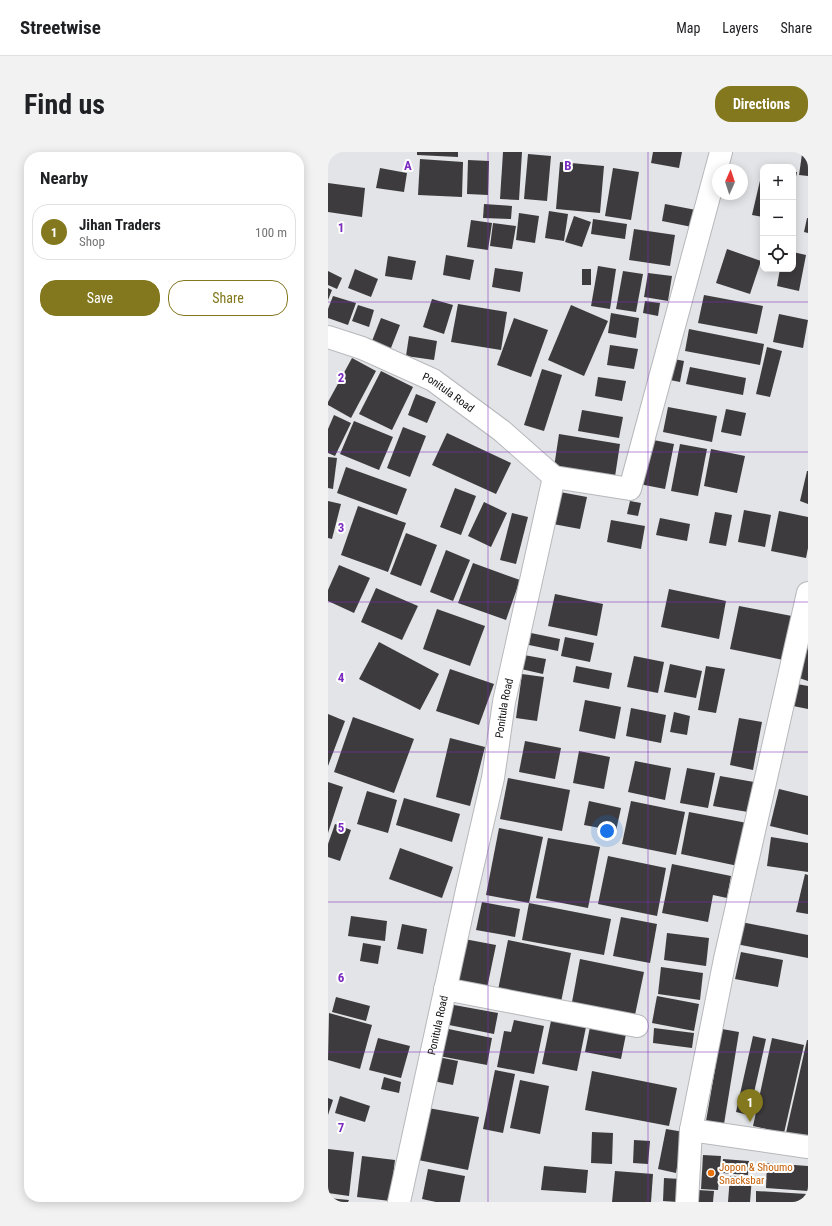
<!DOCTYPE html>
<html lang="en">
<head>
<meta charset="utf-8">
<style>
	body { margin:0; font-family:"Roboto Condensed",sans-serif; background:#f2f2f2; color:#202124 }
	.controls { position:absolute; right:12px; top:12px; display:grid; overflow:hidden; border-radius:8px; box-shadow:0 2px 10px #0003 }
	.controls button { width:36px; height:36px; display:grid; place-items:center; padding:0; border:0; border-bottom:1px solid #e0e0e0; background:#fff; color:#202124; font:20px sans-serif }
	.compass { position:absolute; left:384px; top:12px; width:36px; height:36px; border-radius:50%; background:#fff; box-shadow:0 2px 10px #0003; rotate:3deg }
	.you { position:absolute; left:279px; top:679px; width:14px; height:14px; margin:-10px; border:3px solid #fff; border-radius:50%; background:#1a73e8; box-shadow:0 0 0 6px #1a73e833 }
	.badge { display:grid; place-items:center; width:26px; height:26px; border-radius:50%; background:#83781d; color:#fff; font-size:13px; font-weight:700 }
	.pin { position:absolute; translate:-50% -33px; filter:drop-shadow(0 1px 2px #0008) }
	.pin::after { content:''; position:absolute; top:21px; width:14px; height:12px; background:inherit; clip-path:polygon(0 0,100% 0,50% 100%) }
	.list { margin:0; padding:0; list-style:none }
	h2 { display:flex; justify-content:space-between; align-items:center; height:52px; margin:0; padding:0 16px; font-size:17px }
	h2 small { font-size:13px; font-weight:400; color:#757577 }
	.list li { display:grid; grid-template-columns:26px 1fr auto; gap:12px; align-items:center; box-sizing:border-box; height:56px; margin:0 8px 8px; padding:0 8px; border:1px solid #e0e0e0; border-radius:16px }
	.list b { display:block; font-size:15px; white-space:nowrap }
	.list p { margin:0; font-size:13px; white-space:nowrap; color:#757577 }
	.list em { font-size:13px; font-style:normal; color:#757577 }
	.actions { display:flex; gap:8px; padding:12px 16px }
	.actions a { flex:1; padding:9px 0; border:1px solid #83781d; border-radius:16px; text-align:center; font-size:14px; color:#83781d }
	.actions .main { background:#83781d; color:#fff }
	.icon { flex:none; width:22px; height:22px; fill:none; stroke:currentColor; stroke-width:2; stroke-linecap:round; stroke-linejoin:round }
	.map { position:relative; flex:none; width:480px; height:1050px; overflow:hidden; border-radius:16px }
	header { display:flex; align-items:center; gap:24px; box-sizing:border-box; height:56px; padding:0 20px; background:#fff; border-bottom:1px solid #e0e0e0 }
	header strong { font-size:19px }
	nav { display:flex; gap:22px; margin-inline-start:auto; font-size:14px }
	.intro { display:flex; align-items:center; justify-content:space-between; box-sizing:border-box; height:96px; padding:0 24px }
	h1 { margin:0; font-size:28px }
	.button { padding:10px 18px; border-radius:16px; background:#83781d; color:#fff; font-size:14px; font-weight:700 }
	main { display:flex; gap:24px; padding:0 24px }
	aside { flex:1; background:#fff; border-radius:16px; box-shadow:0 2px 10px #0003 }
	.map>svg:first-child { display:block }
	.building { fill:#3d3b3e }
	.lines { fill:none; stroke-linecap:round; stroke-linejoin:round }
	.minor-casing { stroke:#b7b8bc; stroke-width:24 }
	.minor { stroke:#fff; stroke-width:22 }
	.grid { fill:none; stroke:#7b2cbf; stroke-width:1; stroke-opacity:0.55 }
	.food-dot { fill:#e8710a; stroke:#fff; stroke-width:1.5 }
	.labels { text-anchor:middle; stroke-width:4; stroke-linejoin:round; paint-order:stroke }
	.street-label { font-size:11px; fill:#101012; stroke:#fff }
	.food-label { font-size:11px; fill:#c56008; stroke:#fff; text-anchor:start }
	.grid-label { font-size:13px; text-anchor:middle; font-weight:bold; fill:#7b2cbf; stroke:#fff; stroke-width:4; stroke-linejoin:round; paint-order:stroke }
</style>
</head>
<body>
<header>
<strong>Streetwise</strong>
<nav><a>Map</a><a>Layers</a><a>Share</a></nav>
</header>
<div class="intro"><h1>Find us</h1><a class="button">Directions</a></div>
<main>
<aside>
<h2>Nearby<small></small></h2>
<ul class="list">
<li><span class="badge">1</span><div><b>Jihan Traders</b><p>Shop</p></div><em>100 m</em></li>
</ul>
<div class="actions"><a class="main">Save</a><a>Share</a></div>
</aside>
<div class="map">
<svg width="480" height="1050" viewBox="0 0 480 1050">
	<rect width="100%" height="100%" fill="#e3e4e7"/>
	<g class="building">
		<polygon points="89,0 130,0 130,5 89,3"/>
		<polygon points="175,0 194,0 191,48 172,47"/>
		<polygon points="325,0 354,0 351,16 323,11"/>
		<polygon points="200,2 223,4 219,49 196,47"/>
		<polygon points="474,2 480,3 480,24 471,23"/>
		<polygon points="92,7 135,10 134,45 90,43"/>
		<polygon points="140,8 161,9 160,43 139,42"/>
		<polygon points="232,10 276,14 272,61 228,57"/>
		<polygon points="52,16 79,21 76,40 48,36"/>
		<polygon points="285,16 311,20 303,68 277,64"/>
		<polygon points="434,20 435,20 435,65 424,63"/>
		<polygon points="465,20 469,20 466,34 465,34"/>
		<polygon points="0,31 37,36 34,65 0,60"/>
		<polygon points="156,52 184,54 183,67 155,66"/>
		<polygon points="337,52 368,58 364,75 334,69"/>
		<polygon points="221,59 240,62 236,89 217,86"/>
		<polygon points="191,61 211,64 207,91 188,88"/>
		<polygon points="246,64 263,70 254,95 237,90"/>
		<polygon points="479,66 480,66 480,81 476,80"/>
		<polygon points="265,67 299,72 297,87 263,82"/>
		<polygon points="143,68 164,71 160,98 139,95"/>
		<polygon points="165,71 188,74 184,97 162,94"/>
		<polygon points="306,77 347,83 342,114 301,108"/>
		<polygon points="399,97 433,109 422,142 388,131"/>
		<polygon points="465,100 478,103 471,139 449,134 452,117 465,117"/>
		<polygon points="118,103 146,108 142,128 115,123"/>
		<polygon points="60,104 88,109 84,128 57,124"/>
		<polygon points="270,114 288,117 282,157 263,154"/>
		<polygon points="167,116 195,120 192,140 164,135"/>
		<polygon points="27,117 50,127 43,145 20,136"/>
		<rect x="254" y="117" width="9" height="16"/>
		<polygon points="0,119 14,126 9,137 0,133"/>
		<polygon points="295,119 315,122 308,160 288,157"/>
		<polygon points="320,121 344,124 340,149 316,145"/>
		<polygon points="0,136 4,138 0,148"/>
		<polygon points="376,143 435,154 429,182 370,171"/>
		<polygon points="5,144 28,151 20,173 0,166 0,157"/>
		<polygon points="104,147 125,153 116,182 95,175"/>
		<polygon points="317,149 332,151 330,164 315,161"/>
		<polygon points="130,152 179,160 173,198 123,190"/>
		<polygon points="30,153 46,158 41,175 24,169"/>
		<polygon points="243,153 280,169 256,224 220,208"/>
		<polygon points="283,161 311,166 308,186 280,181"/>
		<polygon points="451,162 480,168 475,196 445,190"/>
		<polygon points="53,166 72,173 61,201 42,194"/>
		<polygon points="186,166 220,178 203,225 169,213"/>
		<polygon points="361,177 436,192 432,213 357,199"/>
		<polygon points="81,184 109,189 106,208 78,204"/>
		<polygon points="282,193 310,197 306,217 279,213"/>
		<polygon points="439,195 454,199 442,245 428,242"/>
		<polygon points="336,205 356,209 352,230 332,226"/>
		<polygon points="24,206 48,219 23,266 0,253 0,250"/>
		<polygon points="362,215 418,226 415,243 358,232"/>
		<polygon points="214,217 234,223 216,279 196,273"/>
		<polygon points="53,219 85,235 64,278 31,262"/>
		<polygon points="270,225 298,229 294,249 267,244"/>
		<polygon points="88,242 108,250 99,271 80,263"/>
		<polygon points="340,255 389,264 384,290 335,280"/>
		<polygon points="398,257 418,261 413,284 393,280"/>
		<polygon points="254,258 295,265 291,286 250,279"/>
		<polygon points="6,263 23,271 7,304 0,301 0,277"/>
		<polygon points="26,269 65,285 51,318 12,302"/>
		<polygon points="75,275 98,284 82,325 59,316"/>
		<polygon points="119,281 183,311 168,342 104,313"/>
		<polygon points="231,282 292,292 286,331 225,322"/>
		<polygon points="315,286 346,292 337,337 306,331"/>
		<polygon points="352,292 379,297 370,344 343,339"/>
		<polygon points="383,297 417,304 409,341 376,334"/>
		<polygon points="0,305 9,306 5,337 0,336"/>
		<polygon points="18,315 79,337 69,363 9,341"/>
		<polygon points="479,319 480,319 480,352 472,349"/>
		<polygon points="127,336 148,344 133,383 112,375"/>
		<polygon points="232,340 259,345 252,377 225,372"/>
		<polygon points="0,349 13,352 4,387 0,386"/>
		<polygon points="302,349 313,351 310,364 299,362"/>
		<polygon points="156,350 179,361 163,395 140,384"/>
		<polygon points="30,354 78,371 60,420 13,403"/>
		<polygon points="416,358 443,363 437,395 410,390"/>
		<polygon points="451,359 480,365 480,396 478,406 443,399"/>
		<polygon points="387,360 404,363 398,394 381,391"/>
		<polygon points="184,361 200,365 188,412 172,408"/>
		<polygon points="332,366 362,372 359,389 328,383"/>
		<polygon points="283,368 317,374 313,397 279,390"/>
		<polygon points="78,381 109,393 93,434 62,422"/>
		<polygon points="118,398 142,408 125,449 102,440"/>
		<polygon points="145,411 192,428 178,468 130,451"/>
		<polygon points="11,413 42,426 26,461 0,449 0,438"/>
		<polygon points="48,436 90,454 74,488 33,470"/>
		<polygon points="341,437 398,449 391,487 333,475"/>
		<polygon points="227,442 275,452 269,484 220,474"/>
		<polygon points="411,454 469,465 460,509 402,497"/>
		<polygon points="109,457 157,474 142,514 95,497"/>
		<polygon points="203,481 232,487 230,499 201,493"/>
		<polygon points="237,485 266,491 262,510 233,504"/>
		<polygon points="51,490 111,522 92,558 31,527"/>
		<polygon points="480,494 480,529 471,526"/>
		<polygon points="196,503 218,507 215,522 193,517"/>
		<polygon points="306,504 336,510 330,541 299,535"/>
		<polygon points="342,512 374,519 368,546 336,540"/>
		<polygon points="248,514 284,521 281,537 245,530"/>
		<polygon points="378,514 397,517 388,561 370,558"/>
		<polygon points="122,517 166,532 151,573 108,559"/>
		<polygon points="194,522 216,525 209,569 188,566"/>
		<polygon points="469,532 480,534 480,557 465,554"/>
		<polygon points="257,548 293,555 287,587 251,579"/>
		<polygon points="303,556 338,563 333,591 298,584"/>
		<polygon points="346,560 362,564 359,583 342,580"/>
		<polygon points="0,562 17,569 0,614"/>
		<polygon points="25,565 86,587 66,641 6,620"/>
		<polygon points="411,566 434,570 425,618 402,613"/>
		<polygon points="122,586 157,595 142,654 108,645"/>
		<polygon points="197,589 233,596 227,627 191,620"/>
		<polygon points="251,599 282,605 276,637 245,631"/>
		<polygon points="307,609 343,616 337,648 300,640"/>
		<polygon points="359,616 387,621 380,656 352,651"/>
		<polygon points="392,624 426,630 420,660 385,654"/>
		<polygon points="180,626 242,638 234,679 172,667"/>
		<polygon points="0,630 15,635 0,681"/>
		<polygon points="451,637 480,644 480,683 442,674"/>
		<polygon points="39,639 69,648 60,681 29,672"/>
		<polygon points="76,646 132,662 124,690 68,673"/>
		<polygon points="261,649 293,656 288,679 256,673"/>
		<polygon points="303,649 357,660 348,703 294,692"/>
		<polygon points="361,660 419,671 410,714 353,702"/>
		<polygon points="7,672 23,678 12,709 0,705 0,692"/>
		<polygon points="171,676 215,685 201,751 158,743"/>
		<polygon points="443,685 480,691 480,720 439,714"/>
		<polygon points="220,686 272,695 260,756 208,746"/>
		<polygon points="72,696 125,715 114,746 61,727"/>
		<polygon points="280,704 338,716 329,764 270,752"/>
		<polygon points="344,712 403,724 399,746 385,743 380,770 334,761"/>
		<polygon points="477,722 480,723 480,762 468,760"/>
		<polygon points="154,750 192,757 187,785 148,778"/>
		<polygon points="201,751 283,767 276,803 194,788"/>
		<polygon points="23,764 59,769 57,789 20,784"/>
		<polygon points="293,765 329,772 322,811 285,804"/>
		<polygon points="413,770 480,783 480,806 408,792"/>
		<polygon points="74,772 99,777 95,802 69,797"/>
		<polygon points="339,781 381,786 378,814 336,808"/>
		<polygon points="131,786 168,793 159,836 123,829"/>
		<polygon points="180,788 243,801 232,855 169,843"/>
		<polygon points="35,791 53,794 50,812 32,809"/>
		<polygon points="413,800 455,808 450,835 407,827"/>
		<polygon points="252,807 316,820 307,863 244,850"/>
		<polygon points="333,815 375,821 372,848 330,842"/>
		<polygon points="329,844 371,852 366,879 324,871"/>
		<polygon points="8,845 42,854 38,869 4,860"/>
		<polygon points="115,851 170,861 166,882 111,871"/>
		<polygon points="1,861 44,873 32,917 0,908"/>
		<polygon points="224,864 259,870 249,919 214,912"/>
		<polygon points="186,868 216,874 206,922 169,915 176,879 183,880"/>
		<polygon points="263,870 299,877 293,907 257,900"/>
		<polygon points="111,875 164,886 159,913 106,903"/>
		<polygon points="326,876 366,881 364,896 325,891"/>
		<polygon points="394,877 411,880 396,972 378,969"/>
		<polygon points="425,884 438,887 421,963 408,960"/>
		<polygon points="50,886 82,894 73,926 41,918"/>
		<polygon points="444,886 476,893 456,981 425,974"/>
		<polygon points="479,888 480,888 480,985 458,981"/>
		<polygon points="110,905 130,909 125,933 105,929"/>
		<polygon points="167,918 187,922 175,981 155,977"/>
		<polygon points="264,919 349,936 341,974 257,958"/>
		<polygon points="56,925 73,930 71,941 53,937"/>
		<polygon points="192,928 221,934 212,982 182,976"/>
		<polygon points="12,944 42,954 37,970 7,961"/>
		<polygon points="0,946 5,948 0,963"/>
		<polygon points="100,956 151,965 140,1018 90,1008"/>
		<polygon points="338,977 356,980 348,1021 330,1017"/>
		<polygon points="264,980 285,981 284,1012 263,1011"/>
		<polygon points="306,988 322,989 320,1012 305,1011"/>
		<polygon points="0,997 26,1000 21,1044 0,1041"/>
		<polygon points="375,1003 393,1004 390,1038 373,1037"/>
		<polygon points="34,1004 67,1008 62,1049 29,1045"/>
		<polygon points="395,1007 421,1009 420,1023 394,1021"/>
		<polygon points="439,1011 480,1014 480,1039 438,1036"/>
		<polygon points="216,1014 260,1018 258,1041 213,1038"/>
		<polygon points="100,1017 137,1024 132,1050 108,1050 94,1047"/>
		<polygon points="287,1019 325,1022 323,1050 284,1050"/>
		<polygon points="402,1024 424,1025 422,1050 400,1050"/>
		<polygon points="336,1026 352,1027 350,1050 335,1049"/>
		<polygon points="370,1038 386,1039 385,1050 369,1050"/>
		<polygon points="428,1039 479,1042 478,1050 428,1050"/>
		<polygon points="0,1046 21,1048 20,1050 0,1050"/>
	</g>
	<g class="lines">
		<g class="minor-casing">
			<g id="minor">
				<path id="s1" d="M0 185 34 196 105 228 174 279 226 325"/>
				<polyline points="226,325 302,337 393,0"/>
				<polyline points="117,837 309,874"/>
				<polyline points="363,978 480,995"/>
				<path id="s2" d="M71 1050 139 738 165 626 176 550 226 325"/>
				<polyline points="359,1050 363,978 397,807 480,441"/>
			</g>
		</g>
		<use href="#minor" class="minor"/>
	</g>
	<path class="grid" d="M160 0V1050M320 0V1050M0 150H480M0 300H480M0 450H480M0 600H480M0 750H480M0 900H480"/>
	<circle class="food-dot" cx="383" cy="1021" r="4"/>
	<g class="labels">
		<g class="street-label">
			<text dy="4" stroke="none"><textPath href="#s1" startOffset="133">Ponitula Road</textPath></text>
			<text dy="4" stroke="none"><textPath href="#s2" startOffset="505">Ponitula Road</textPath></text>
			<text dy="4" stroke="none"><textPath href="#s2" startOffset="181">Ponitula Road</textPath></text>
		</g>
		<g class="food-label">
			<text x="391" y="1019">Jopon &amp; Shoumo<tspan x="391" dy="13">Snacksbar</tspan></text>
		</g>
	</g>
	<g class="grid-label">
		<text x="80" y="18">A</text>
		<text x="240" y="18">B</text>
		<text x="13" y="80">1</text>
		<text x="13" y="230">2</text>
		<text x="13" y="380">3</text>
		<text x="13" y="530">4</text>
		<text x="13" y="680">5</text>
		<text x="13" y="830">6</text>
		<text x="13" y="980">7</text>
	</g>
</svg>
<div class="controls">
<button>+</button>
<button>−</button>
<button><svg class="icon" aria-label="locate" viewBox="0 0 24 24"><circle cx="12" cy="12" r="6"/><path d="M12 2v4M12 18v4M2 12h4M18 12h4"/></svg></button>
</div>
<svg class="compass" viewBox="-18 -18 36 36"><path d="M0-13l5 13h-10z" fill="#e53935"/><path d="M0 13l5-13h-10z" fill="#757577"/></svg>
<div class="you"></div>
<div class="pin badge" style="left:422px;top:970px">1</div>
</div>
</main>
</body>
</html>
